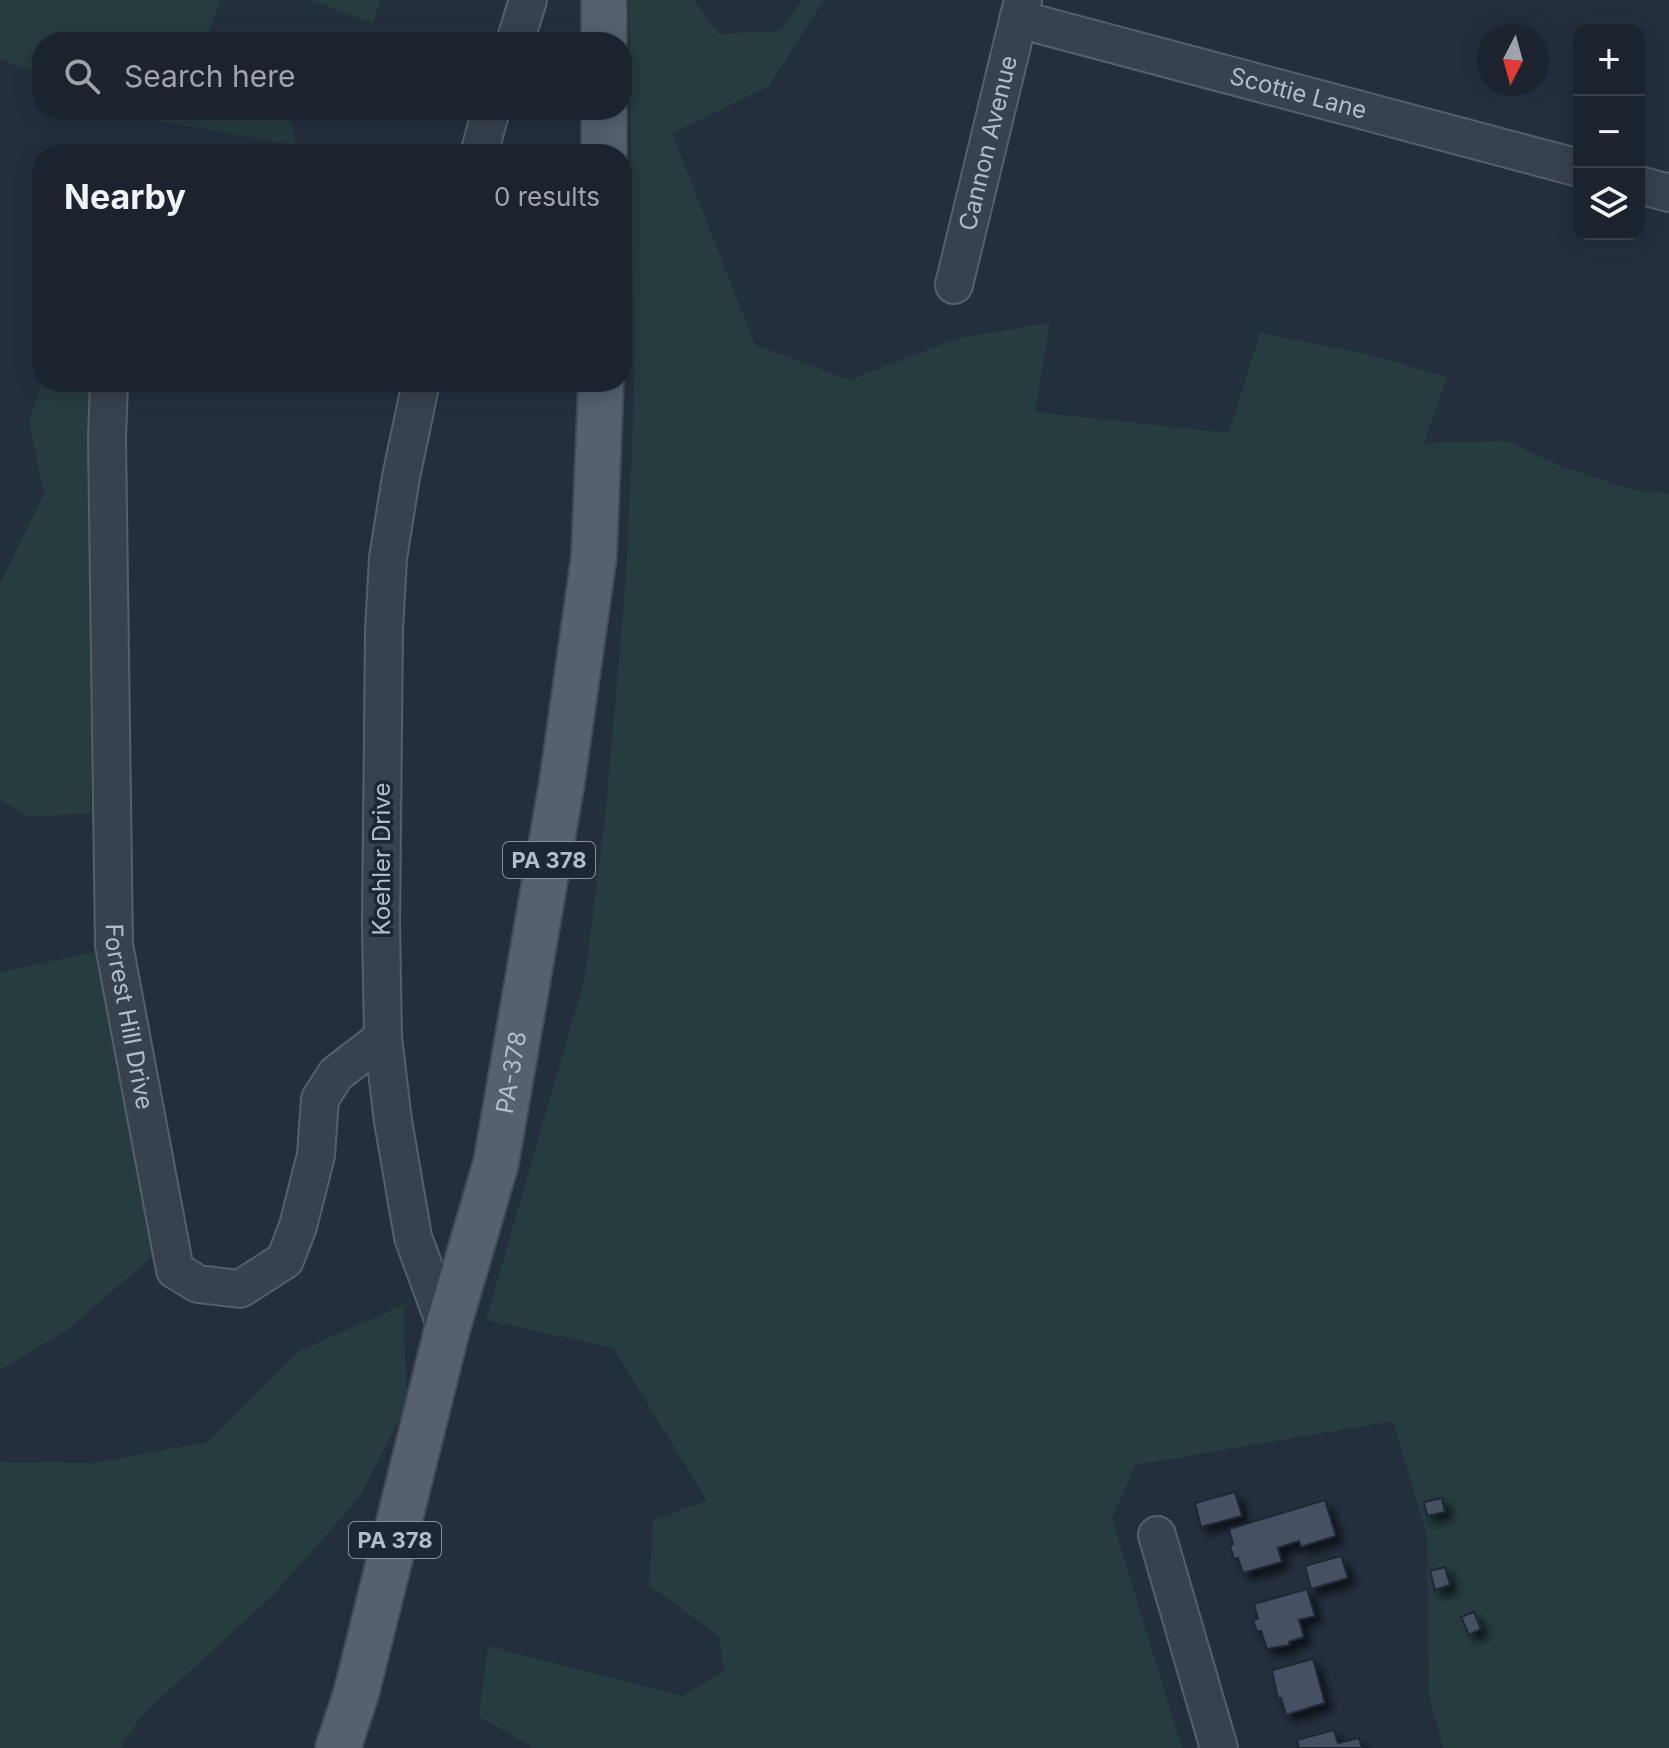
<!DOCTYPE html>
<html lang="en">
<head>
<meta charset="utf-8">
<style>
	body { margin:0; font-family:Inter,sans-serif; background:#242b36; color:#f1f3f6 }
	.controls { position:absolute; right:24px; top:24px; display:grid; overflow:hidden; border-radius:16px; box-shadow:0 4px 20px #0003 }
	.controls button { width:72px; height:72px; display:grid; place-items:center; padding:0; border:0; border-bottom:2px solid #39404a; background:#1b232e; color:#f1f3f6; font:40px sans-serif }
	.compass { position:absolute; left:1477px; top:24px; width:72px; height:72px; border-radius:50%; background:#1b232e; box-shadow:0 4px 20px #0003; rotate:186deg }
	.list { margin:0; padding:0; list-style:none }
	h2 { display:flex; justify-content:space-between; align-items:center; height:104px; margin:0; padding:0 32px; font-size:34px }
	h2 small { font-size:26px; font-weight:400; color:#a0a4aa }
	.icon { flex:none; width:44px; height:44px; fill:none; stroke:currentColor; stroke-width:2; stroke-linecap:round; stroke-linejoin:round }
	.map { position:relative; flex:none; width:1669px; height:1748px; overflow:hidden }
	.search { position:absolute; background:#1b232e; box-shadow:0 4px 20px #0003; left:32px; top:32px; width:600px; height:88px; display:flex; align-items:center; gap:20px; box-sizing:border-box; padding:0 28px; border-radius:32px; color:#a0a4aa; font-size:30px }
	.panel { position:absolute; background:#1b232e; box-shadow:0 4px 20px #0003; left:32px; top:144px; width:600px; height:248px; border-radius:32px }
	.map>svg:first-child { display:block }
	.green { fill:#263c3f }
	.building { fill:#455162; stroke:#1f2835; stroke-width:2; filter:url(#shadow) }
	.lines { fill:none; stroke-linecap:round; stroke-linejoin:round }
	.street-casing { stroke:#565f6c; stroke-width:40 }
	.primary-casing { stroke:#414a57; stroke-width:48 }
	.street { stroke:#38414e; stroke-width:36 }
	.primary { stroke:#56606e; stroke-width:44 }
	.labels { text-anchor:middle; stroke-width:7; stroke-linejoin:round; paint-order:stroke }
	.shield { fill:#1d2633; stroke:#878f9c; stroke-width:2 }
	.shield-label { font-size:22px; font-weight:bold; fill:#b4bcc9 }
	.street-label { font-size:24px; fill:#b4bcc9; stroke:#1d2633 }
</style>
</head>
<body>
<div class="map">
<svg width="1669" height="1748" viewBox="0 0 1669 1748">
	<defs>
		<filter id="shadow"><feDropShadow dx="7" dy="7" stdDeviation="4" flood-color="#0009"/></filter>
	</defs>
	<rect width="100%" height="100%" fill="#242f3e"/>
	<g class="green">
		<polygon points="0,0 220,0 206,42 42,42 42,75 0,59"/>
		<polygon points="312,0 380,0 373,23"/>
		<polygon points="629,0 694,0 719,34 781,31 802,0 824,0 768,87 672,133 755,345 849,380 959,338 1050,323 1035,412 1229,433 1260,333 1363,353 1447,377 1424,443 1506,441 1561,466 1630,489 1669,494 1669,1748 1443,1748 1429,1695 1427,1536 1393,1421 1135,1465 1112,1519 1182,1748 535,1748 479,1717 488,1646 682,1696 724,1672 719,1636 649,1585 653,1521 707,1500 613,1348 486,1320 585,977 606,809 626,577 634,403"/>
		<polygon points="130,110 289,110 296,145 159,121"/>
		<polygon points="42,382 96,382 90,447 91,813 30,817 0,800 0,584 44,494 29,422"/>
		<polygon points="95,952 153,1256 67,1330 0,1370 0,972"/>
		<polygon points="403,1305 407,1404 359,1498 273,1595 142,1715 120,1748 0,1748 0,1462 94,1463 208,1442 299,1351"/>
	</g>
	<g class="building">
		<polygon points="1235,1492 1242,1516 1201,1527 1195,1503"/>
		<polygon points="1442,1498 1445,1512 1427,1516 1424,1502"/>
		<polygon points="1325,1500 1336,1536 1301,1547 1299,1541 1278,1548 1282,1562 1243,1573 1238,1558 1234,1559 1230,1546 1233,1544 1229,1529"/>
		<polygon points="1341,1556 1348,1578 1311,1589 1305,1566"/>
		<polygon points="1445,1567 1450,1585 1435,1590 1430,1571"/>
		<polygon points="1307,1589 1315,1616 1299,1620 1304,1637 1289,1642 1290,1645 1267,1649 1261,1631 1257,1632 1253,1620 1258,1619 1254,1604"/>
		<polygon points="1474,1612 1481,1629 1469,1635 1461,1617"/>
		<polygon points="1313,1659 1325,1703 1286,1715 1281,1698 1278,1699 1272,1670"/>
		<polygon points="1334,1730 1338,1743 1359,1738 1362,1748 1299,1748 1297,1740"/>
	</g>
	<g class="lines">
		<g class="street-casing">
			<g id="street">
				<path id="s1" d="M1018 19 1579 168"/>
				<polyline points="515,42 528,0"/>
				<polyline points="479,154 491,110"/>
				<polyline points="1639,185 1669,193"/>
				<path id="s2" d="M954 285 1023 0"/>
				<path id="s3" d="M109 382 107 439 114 945 175 1270 198 1284 240 1289 285 1260 298 1226 316 1155 320 1099 336 1074 383 1038"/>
				<polyline points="421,382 401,477 388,558 384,630 381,924 383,1038 393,1121 413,1237 447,1330"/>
				<polyline points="1157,1535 1219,1748"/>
			</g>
		</g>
		<g class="primary-casing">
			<g id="primary">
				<polyline points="604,42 604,0"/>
				<polyline points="604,154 604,110"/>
				<path id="s4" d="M338 1748 356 1694 447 1330 496 1163 562 782 594 556 601 382"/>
			</g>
		</g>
		<use href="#street" class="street"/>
		<use href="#primary" class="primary"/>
	</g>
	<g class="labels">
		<g class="shield">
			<rect x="503" y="842" width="92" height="36" rx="6"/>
			<rect x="349" y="1522" width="92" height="36" rx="6"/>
		</g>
		<g class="shield-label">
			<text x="549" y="868">PA 378</text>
			<text x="395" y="1548">PA 378</text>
		</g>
		<g class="street-label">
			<text dy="8" stroke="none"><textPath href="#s1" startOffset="290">Scottie Lane</textPath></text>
			<text dy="8" stroke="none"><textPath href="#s2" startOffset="146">Cannon Avenue</textPath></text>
			<text transform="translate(382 859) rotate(-90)" y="8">Koehler Drive</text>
			<text dy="8" stroke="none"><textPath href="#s3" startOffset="636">Forrest Hill Drive</textPath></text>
			<text dy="8" stroke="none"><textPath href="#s4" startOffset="698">PA-378</textPath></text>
		</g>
	</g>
</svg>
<div class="controls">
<button>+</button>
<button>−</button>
<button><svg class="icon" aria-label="layers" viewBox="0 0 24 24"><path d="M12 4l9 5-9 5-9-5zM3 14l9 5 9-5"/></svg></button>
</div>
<svg class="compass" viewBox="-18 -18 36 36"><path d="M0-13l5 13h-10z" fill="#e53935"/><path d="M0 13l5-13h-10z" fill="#a0a4aa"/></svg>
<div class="search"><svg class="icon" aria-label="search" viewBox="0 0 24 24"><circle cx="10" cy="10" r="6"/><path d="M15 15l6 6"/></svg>Search here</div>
<section class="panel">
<h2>Nearby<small>0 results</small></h2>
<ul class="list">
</ul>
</section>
</div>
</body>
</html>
